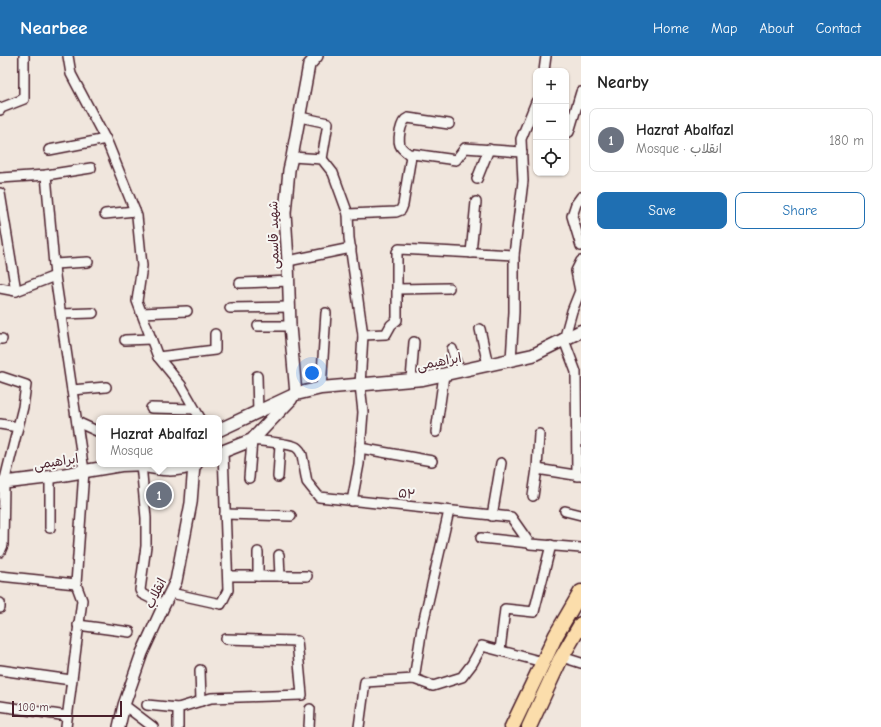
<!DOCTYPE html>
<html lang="en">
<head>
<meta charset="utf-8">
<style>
	body { margin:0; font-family:"Comic Neue","Playpen Sans Arabic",sans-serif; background:#f2f2f2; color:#222 }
	.controls { position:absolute; right:12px; top:12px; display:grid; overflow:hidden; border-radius:8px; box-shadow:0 1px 3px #0004 }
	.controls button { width:36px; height:36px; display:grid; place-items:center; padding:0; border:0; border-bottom:1px solid #e0e0e0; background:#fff; color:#222; font:20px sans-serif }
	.scale { position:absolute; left:12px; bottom:10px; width:110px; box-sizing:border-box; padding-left:4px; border:2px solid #4a1f2b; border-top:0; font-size:11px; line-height:14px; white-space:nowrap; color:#4a1f2b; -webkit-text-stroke:3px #f6f6f2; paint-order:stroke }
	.you { position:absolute; left:312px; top:317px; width:14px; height:14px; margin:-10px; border:3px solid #fff; border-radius:50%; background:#1a73e8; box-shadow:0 0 0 6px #1a73e833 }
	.badge { display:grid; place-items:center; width:26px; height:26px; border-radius:50%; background:#1f6fb2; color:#fff; font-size:13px; font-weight:700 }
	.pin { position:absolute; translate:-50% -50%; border:2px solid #fff; box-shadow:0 1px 4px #0006 }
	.popup { position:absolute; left:96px; top:359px; width:126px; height:52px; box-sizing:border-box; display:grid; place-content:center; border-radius:8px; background:#fff; filter:drop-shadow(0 1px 3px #0005); font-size:13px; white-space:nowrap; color:#767676 }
	.popup b { font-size:15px; color:#222 }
	.popup::after { content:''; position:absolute; left:50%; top:100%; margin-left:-8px; border:8px solid transparent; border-top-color:#fff }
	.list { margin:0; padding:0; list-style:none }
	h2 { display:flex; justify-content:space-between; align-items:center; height:52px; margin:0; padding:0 16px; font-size:17px }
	h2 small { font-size:13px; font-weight:400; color:#767676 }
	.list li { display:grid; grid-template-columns:26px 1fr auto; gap:12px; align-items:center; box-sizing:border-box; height:64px; margin:0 8px 8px; padding:0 8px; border:1px solid #e0e0e0; border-radius:8px }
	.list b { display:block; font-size:15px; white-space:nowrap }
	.list p { margin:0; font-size:13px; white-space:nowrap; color:#767676 }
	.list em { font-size:13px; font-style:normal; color:#767676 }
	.actions { display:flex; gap:8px; padding:12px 16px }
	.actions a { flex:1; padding:9px 0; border:1px solid #1f6fb2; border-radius:8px; text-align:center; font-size:14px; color:#1f6fb2 }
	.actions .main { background:#1f6fb2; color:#fff }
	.icon { flex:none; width:22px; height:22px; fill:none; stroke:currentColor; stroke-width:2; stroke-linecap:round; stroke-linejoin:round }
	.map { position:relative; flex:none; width:581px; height:671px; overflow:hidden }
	header { display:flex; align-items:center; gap:24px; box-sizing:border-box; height:56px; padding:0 20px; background:#1f6fb2; color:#fff }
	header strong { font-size:19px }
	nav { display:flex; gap:22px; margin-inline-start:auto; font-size:14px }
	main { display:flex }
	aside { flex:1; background:#fff }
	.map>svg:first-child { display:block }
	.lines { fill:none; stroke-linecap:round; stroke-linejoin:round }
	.minor-casing { stroke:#4a1f2b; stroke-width:12 }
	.tertiary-casing { stroke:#4a1f2b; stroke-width:14 }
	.secondary-casing { stroke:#4a1f2b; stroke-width:15 }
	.primary-casing { stroke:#4a1f2b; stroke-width:17 }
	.minor { stroke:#f6f6f2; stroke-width:9 }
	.tertiary { stroke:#f6f6f2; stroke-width:11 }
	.secondary { stroke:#f6f6f2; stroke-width:12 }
	.primary { stroke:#fbddab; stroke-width:14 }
	.labels { text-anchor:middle; stroke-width:4; stroke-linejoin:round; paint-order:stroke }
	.street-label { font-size:13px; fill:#4a1f2b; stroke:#f6f6f2 }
</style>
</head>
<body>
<header>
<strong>Nearbee</strong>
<nav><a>Home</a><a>Map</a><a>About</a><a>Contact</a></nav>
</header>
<main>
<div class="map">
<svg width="581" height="671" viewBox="0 0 581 671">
	<rect width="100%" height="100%" fill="#f0e6dd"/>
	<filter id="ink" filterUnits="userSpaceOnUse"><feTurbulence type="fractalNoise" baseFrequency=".025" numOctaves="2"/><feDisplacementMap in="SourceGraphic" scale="8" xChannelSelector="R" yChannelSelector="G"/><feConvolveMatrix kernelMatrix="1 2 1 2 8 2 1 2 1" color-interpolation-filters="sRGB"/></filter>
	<g filter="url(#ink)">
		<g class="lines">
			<g class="minor-casing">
				<g id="minor">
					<polyline points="68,0 71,18 108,88 137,160 142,210 137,245 158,301 181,329 200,362"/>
					<polyline points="544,15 546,0"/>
					<polyline points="0,54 1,52 24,43 24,0"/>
					<polyline points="300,61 328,67 322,103"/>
					<polyline points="569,76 581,36"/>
					<polyline points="49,94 106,83"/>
					<path d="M411 100C408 97 403 94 401 91 397 86 400 65 408 62L449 68"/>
					<polyline points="292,101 322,103 333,117 348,158 349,182 363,279 360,329 363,356 359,408 352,445"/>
					<polyline points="46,119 55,220 84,415 76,528 82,544 66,671"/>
					<polyline points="0,122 46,119 91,112"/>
					<polyline points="477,123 489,93"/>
					<polyline points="0,137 16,235"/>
					<polyline points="581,141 576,148 572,160 581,190"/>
					<polyline points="105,158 135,155"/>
					<polyline points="348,158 396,156 401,154 403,149 411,100 413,98 456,104 465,92 522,96"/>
					<polyline points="471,197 476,146"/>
					<polyline points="288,205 351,192"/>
					<polyline points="54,208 88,206"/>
					<polyline points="240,227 289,225"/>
					<polyline points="0,232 16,235 55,220"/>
					<polyline points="398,233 449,232"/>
					<polyline points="230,252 290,251"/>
					<polyline points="141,257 187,255"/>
					<polyline points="61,258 93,257"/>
					<polyline points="258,270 290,270"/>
					<polyline points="480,273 488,309"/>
					<polyline points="363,279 386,278 391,269 397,264 397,196 399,193 514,199"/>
					<polyline points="0,283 2,283"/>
					<polyline points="125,284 151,283"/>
					<polyline points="452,293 459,315"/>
					<polyline points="158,301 215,294 215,278"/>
					<polyline points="511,304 514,256 514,199 523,125 521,83 536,46"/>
					<polyline points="257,320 258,357"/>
					<polyline points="411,324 414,286"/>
					<polyline points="321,332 326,257"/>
					<polyline points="72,334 106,331"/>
					<polyline points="151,352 194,353"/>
					<polyline points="77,366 99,376"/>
					<polyline points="0,368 18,371"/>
					<polyline points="436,376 444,319"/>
					<polyline points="360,392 432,405"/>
					<polyline points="141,408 146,462 146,490 140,534 142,538 164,549"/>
					<polyline points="537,413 581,420"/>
					<polyline points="577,420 576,316 564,284 572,255 580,235 576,215 581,205"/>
					<polyline points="50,421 50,472"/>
					<polyline points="278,421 280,388"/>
					<path d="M249 422 252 384C262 385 288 387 296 391 299 393 301 396 302 399L307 426 319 441 511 461 530 488 581 492"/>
					<polyline points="533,440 537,413 539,378"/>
					<polyline points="565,455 581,459"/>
					<polyline points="225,458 291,460"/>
					<polyline points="492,460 501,407"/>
					<polyline points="481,482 529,487"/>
					<polyline points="0,496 3,489 4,427 23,351 26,329 2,321"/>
					<polyline points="258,496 258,520"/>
					<polyline points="279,499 280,520"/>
					<polyline points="0,520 76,528"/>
					<polyline points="228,520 307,520"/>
					<polyline points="171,537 221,548 228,534 223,396"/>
					<polyline points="0,547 0,552"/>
					<polyline points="78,569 130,576"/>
					<polyline points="500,594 505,553 534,556 551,489"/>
					<polyline points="562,601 581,607"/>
					<polyline points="0,614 71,624"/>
					<polyline points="200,614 201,645"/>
					<polyline points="414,623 422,572 449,455"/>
					<polyline points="124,649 153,671"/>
					<polyline points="147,649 178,652"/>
					<polyline points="0,650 67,660"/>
					<polyline points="178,671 178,652 211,642 302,639 297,585 226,583"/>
					<polyline points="309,671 310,653"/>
					<polyline points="359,671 365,626 414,623 433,630 462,621 472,608 482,590 543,606"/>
				</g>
			</g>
			<g class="tertiary-casing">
				<g id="tertiary">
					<polyline points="296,338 290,270 288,205 285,157 289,114 292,101 309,9 317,0"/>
					<polyline points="119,671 124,649 142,597 164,549 176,525 191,447 194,409"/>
				</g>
			</g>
			<g class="secondary-casing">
				<g id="secondary">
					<polyline points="219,374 296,338 321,332 423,323 533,299 581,275"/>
					<polyline points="219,397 252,384 291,343"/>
					<path d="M141 409C161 414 177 416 196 408"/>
					<polyline points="0,427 50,421 121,409 146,408"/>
				</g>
			</g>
			<g class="primary-casing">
				<g id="primary">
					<polyline points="512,671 556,579 581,536"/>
					<polyline points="529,671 560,604 581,568"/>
				</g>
			</g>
			<use href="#minor" class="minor"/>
			<use href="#tertiary" class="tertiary"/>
			<use href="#secondary" class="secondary"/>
			<use href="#primary" class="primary"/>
		</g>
	</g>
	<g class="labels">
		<g class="street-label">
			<text transform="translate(273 179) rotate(-91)" y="5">شهید قاسمی</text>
			<text transform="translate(439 305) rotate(-11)" y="5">ابراهیمی</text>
			<text transform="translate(56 405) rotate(-9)" y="5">ابراهیمی</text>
			<text transform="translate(407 437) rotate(6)" y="5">۵۲</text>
			<text transform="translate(155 537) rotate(-64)" y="5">انقلاب</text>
		</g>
	</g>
</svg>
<div class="controls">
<button>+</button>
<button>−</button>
<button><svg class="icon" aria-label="locate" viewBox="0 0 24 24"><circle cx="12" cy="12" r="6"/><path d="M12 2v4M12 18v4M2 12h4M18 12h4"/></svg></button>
</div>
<div class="scale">100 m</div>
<div class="you"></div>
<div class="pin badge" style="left:159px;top:439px;background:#6b7280">1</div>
<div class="popup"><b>Hazrat Abalfazl</b>Mosque</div>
</div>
<aside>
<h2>Nearby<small></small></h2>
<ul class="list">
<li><span class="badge" style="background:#6b7280">1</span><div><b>Hazrat Abalfazl</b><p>Mosque · انقلاب</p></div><em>180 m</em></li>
</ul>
<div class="actions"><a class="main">Save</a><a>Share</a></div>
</aside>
</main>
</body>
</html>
